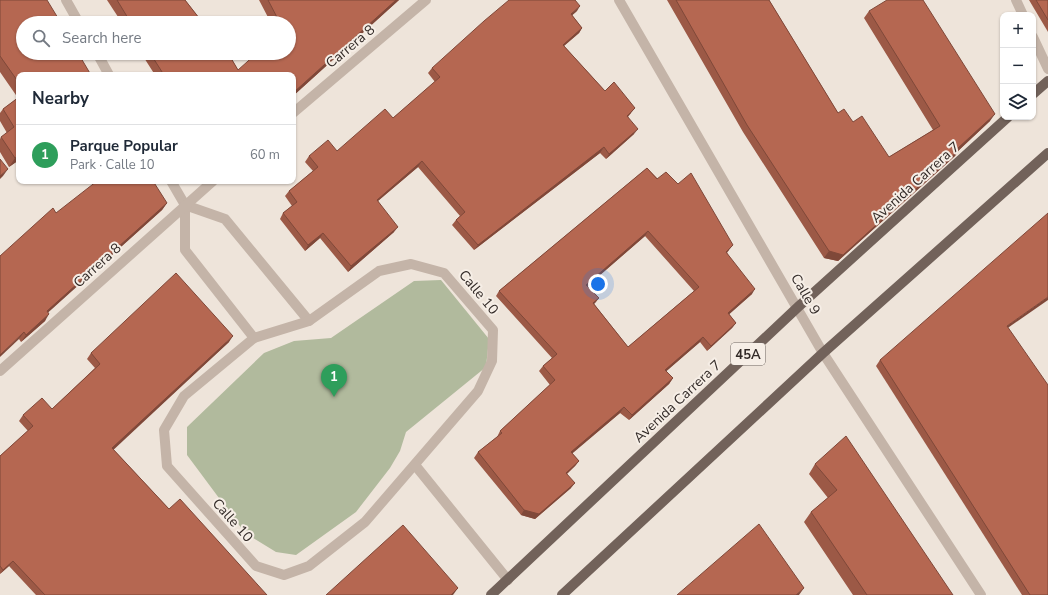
<!DOCTYPE html>
<html lang="en">
<head>
<meta charset="utf-8">
<style>
	body { margin:0; font-family:"Nunito Sans",sans-serif; background:#f2f2f3; color:#1f2937 }
	.controls { position:absolute; right:12px; top:12px; display:grid; overflow:hidden; border-radius:8px; box-shadow:0 1px 3px #0004 }
	.controls button { width:36px; height:36px; display:grid; place-items:center; padding:0; border:0; border-bottom:1px solid #e0e1e3; background:#fff; color:#1f2937; font:20px sans-serif }
	.you { position:absolute; left:598px; top:284px; width:14px; height:14px; margin:-10px; border:3px solid #fff; border-radius:50%; background:#1a73e8; box-shadow:0 0 0 6px #1a73e833 }
	.badge { display:grid; place-items:center; width:26px; height:26px; border-radius:50%; background:#d93025; color:#fff; font-size:13px; font-weight:700 }
	.pin { position:absolute; translate:-50% -33px; filter:drop-shadow(0 1px 2px #0008) }
	.pin::after { content:''; position:absolute; top:21px; width:14px; height:12px; background:inherit; clip-path:polygon(0 0,100% 0,50% 100%) }
	.list { margin:0; padding:0; list-style:none }
	h2 { display:flex; justify-content:space-between; align-items:center; height:52px; margin:0; padding:0 16px; font-size:17px }
	h2 small { font-size:13px; font-weight:400; color:#747a83 }
	.list li { display:grid; grid-template-columns:26px 1fr auto; gap:12px; align-items:center; box-sizing:border-box; height:60px; padding:0 16px; border-top:1px solid #e0e1e3 }
	.list b { display:block; font-size:15px; white-space:nowrap }
	.list p { margin:0; font-size:13px; white-space:nowrap; color:#747a83 }
	.list em { font-size:13px; font-style:normal; color:#747a83 }
	.icon { flex:none; width:22px; height:22px; fill:none; stroke:currentColor; stroke-width:2; stroke-linecap:round; stroke-linejoin:round }
	.map { position:relative; flex:none; width:1048px; height:595px; overflow:hidden }
	.search { position:absolute; background:#fff; box-shadow:0 1px 3px #0004; left:16px; top:16px; width:280px; height:44px; display:flex; align-items:center; gap:10px; box-sizing:border-box; padding:0 14px; border-radius:22px; color:#747a83; font-size:15px }
	.panel { position:absolute; background:#fff; box-shadow:0 1px 3px #0004; left:16px; top:72px; width:280px; height:112px; border-radius:8px }
	.map>svg:first-child { display:block }
	.green { fill:#b1ba9d }
	.lines { fill:none; stroke-linecap:round; stroke-linejoin:round }
	.minor { stroke:#c4b4a8; stroke-width:10 }
	.primary { stroke:#72625a; stroke-width:10 }
	.wall { fill:#9c5946; fill-rule:evenodd }
	.shaded-wall { fill:#7f4839 }
	.building { fill:#b56751; stroke:#7f4839; fill-rule:evenodd }
	.labels { text-anchor:middle; stroke-width:4; stroke-linejoin:round; paint-order:stroke }
	.shield { fill:#f6eee6; stroke:#6d6560; stroke-width:1 }
	.shield-label { font-size:13px; font-weight:bold; fill:#322a27 }
	.street-label { font-size:14px; fill:#322a27; stroke:#f6eee6 }
</style>
</head>
<body>
<div class="map">
<svg width="1048" height="595" viewBox="0 0 1048 595">
	<rect width="100%" height="100%" fill="#eee4da"/>
	<polygon class="green" points="441,280 489,339 486,367 406,432 400,451 390,468 356,512 296,555 276,552 245,533 187,455 187,427 264,353 294,341 331,338 414,281"/>
	<g class="lines">
		<g class="minor">
			<polyline points="66,0 79,23"/>
			<polyline points="619,0 823,353 981,595"/>
			<polyline points="1016,0 1023,15"/>
			<polyline points="1033,37 1048,69"/>
			<polyline points="97,53 109,75"/>
			<polyline points="293,113 426,0"/>
			<polyline points="171,181 185,205 185,250 254,338"/>
			<polyline points="185,205 225,219 309,321"/>
			<polygon points="411,264 444,273 493,330 492,361 478,391 365,522 309,566 284,575 256,566 167,466 164,430 184,396 254,338 309,321 379,271"/>
			<polyline points="0,371 213,181"/>
			<polyline points="415,465 508,580"/>
		</g>
		<g class="primary">
			<polyline points="1033,94 1048,81"/>
			<polyline points="491,595 798,307 1008,117"/>
			<polyline points="562,595 823,353 1048,153"/>
		</g>
	</g>
	<g class="wall">
		<polygon points="0,0 19,75 19,160 9,167 0,152 0,139 1,137 7,133 0,121 0,113 3,109 18,98 0,72"/>
		<polygon points="107,0 185,0 203,23 122,23"/>
		<polygon points="259,0 399,0 293,96 293,75 155,75 141,53 228,53 238,70 289,53 289,23 271,23"/>
		<polygon points="667,0 769,0 838,113 853,122 889,157 933,130 864,18 869,11 990,121 959,150 955,156 838,261 824,258 743,132"/>
		<polygon points="1029,0 1048,0 1048,32"/>
		<polygon points="577,11 572,15 582,28 579,33 564,46 605,91 631,113 628,117 634,134 606,159 600,153 474,250 452,225 456,220 460,216 418,167 378,201 394,232 348,272 320,238 305,251 280,219 283,213 292,206 285,196 289,191 313,171 305,162 309,156 337,151 393,118 435,82 428,73 432,68"/>
		<path d="M647 168 729 250 727 253 752 294 729 314 736 323 732 328 707 351 700 342 666 371 673 378 669 384 629 420 620 413 572 453 579 461 575 466 567 474 571 488 535 519 521 515 474 458 478 452 497 437 500 431 550 385 539 371 543 366 552 358 496 296 499 291ZM645 236 694 291 628 347 594 304 599 298 587 286Z"/>
		<polygon points="167,203 162,210 48,312 45,321 21,342 19,339 56,213"/>
		<polygon points="1008,328 1048,595 1022,595 876,366 880,360"/>
		<polygon points="229,342 113,449 169,509 267,595 36,595 9,566 0,574 0,456 28,431 19,421 23,415 52,409 95,368 87,359 91,353"/>
		<polygon points="815,464 953,595 853,595 804,522 811,512 828,498 809,474"/>
	</g>
	<g class="shaded-wall">
		<polygon points="396,0 399,0 293,96 293,93"/>
		<polygon points="580,6 577,11 568,19 571,14"/>
		<polygon points="582,28 579,33 559,50 563,45"/>
		<polygon points="635,108 631,113 623,121 627,116"/>
		<polygon points="995,114 990,121 958,151 959,150 955,156 838,261 824,258 829,251 958,148"/>
		<polygon points="638,129 634,134 606,159 609,154"/>
		<polygon points="604,147 600,153 474,250 478,245"/>
		<polygon points="19,156 19,160 9,167 15,158"/>
		<polygon points="422,161 418,167 373,205 377,200"/>
		<polygon points="8,169 3,176 0,179 0,176"/>
		<polygon points="167,203 162,210 42,318 47,311"/>
		<polygon points="398,227 394,232 348,272 351,266"/>
		<polygon points="648,231 645,236 583,290 586,285"/>
		<polygon points="323,233 320,238 305,251 308,245"/>
		<polygon points="733,245 729,250 722,257 726,252"/>
		<polygon points="755,289 752,294 725,318 728,313"/>
		<polygon points="1048,297 1048,300 1002,332 1007,326"/>
		<polygon points="599,298 595,303 589,308 593,303"/>
		<polygon points="49,314 45,321 21,342 26,335"/>
		<polygon points="736,323 732,328 707,351 711,346"/>
		<polygon points="24,332 19,339 0,357 0,355"/>
		<polygon points="233,336 229,342 109,454 112,448"/>
		<polygon points="703,337 700,342 662,375 665,370"/>
		<polygon points="673,378 669,384 629,420 632,415"/>
		<polygon points="624,407 620,413 567,458 571,452"/>
		<polygon points="579,461 575,466 562,478 566,473"/>
		<polygon points="575,483 571,488 535,519 521,515 524,510"/>
		<polygon points="13,561 9,566 0,574 3,570"/>
		<polygon points="458,588 453,595 451,595"/>
		<polygon points="804,588 799,595 796,595"/>
	</g>
	<g class="building">
		<polygon points="0,0 47,0 61,23 23,23 23,53 78,53 91,75 19,75 19,83 0,56"/>
		<polygon points="117,0 185,0 203,23 131,23"/>
		<polygon points="268,0 396,0 293,93 293,75 164,75 150,53 228,53 238,70 257,53 289,53 289,23 280,23"/>
		<polygon points="509,0 575,0 580,6 571,14 582,28 563,45 605,91 614,82 635,108 627,116 638,129 609,154 604,147 478,245 456,220 465,212 422,161 377,200 398,227 351,266 323,233 308,245 283,213 297,202 289,191 318,167 309,156 328,140 337,151 385,109 393,118 440,77 432,68 484,21"/>
		<polygon points="676,0 769,0 838,113 844,109 853,122 862,116 889,157 940,126 869,11 887,0 923,0 995,114 958,148 959,150 843,255 829,251 747,125"/>
		<polygon points="1036,0 1048,0 1048,20"/>
		<polygon points="19,97 19,156 15,158 1,137 14,127 3,109"/>
		<polygon points="0,159 8,169 0,176"/>
		<path d="M647 168 657 179 666 172 678 184 691 173 733 245 726 252 755 289 728 313 736 323 711 346 703 337 665 370 673 378 632 415 624 407 571 452 579 461 566 473 575 483 539 514 524 510 478 452 502 433 500 431 555 380 543 366 557 354 499 291ZM648 231 699 287 628 347 593 303 599 298 586 285Z"/>
		<polygon points="97,181 153,181 167,203 47,311 49,314 26,335 24,332 0,355 0,256 53,208 56,213"/>
		<polygon points="1048,213 1048,297 1007,326 1048,385 1048,595 1030,595 880,360"/>
		<polygon points="176,273 233,336 112,448 169,509 180,499 267,595 45,595 13,561 3,570 0,566 0,456 33,426 23,415 42,398 52,409 100,364 91,353"/>
		<polygon points="846,436 953,595 867,595 811,512 837,490 815,464"/>
		<polygon points="759,524 804,588 796,595 677,595"/>
		<polygon points="403,525 458,588 451,595 326,595"/>
	</g>
	<g class="labels">
		<rect class="shield" x="731" y="343" width="34" height="22" rx="3"/>
		<g class="shield-label">
			<text x="748" y="359">45A</text>
		</g>
		<g class="street-label">
			<text transform="translate(350 46) rotate(-40)" y="5">Carrera 8</text>
			<text transform="translate(915 182) rotate(-42)" y="5">Avenida Carrera 7</text>
			<text transform="translate(97 265) rotate(-42)" y="5">Carrera 8</text>
			<text transform="translate(479 292) rotate(50)" y="5">Calle 10</text>
			<text transform="translate(806 294) rotate(60)" y="5">Calle 9</text>
			<text transform="translate(677 401) rotate(-43)" y="5">Avenida Carrera 7</text>
			<text transform="translate(233 520) rotate(48)" y="5">Calle 10</text>
		</g>
	</g>
</svg>
<div class="controls">
<button>+</button>
<button>−</button>
<button><svg class="icon" aria-label="layers" viewBox="0 0 24 24"><path d="M12 4l9 5-9 5-9-5zM3 14l9 5 9-5"/></svg></button>
</div>
<div class="you"></div>
<div class="pin badge" style="left:334px;top:397px;background:#2e9e5b">1</div>
<div class="search"><svg class="icon" aria-label="search" viewBox="0 0 24 24"><circle cx="10" cy="10" r="6"/><path d="M15 15l6 6"/></svg>Search here</div>
<section class="panel">
<h2>Nearby<small></small></h2>
<ul class="list">
<li><span class="badge" style="background:#2e9e5b">1</span><div><b>Parque Popular</b><p>Park · Calle 10</p></div><em>60 m</em></li>
</ul>
</section>
</div>
</body>
</html>
